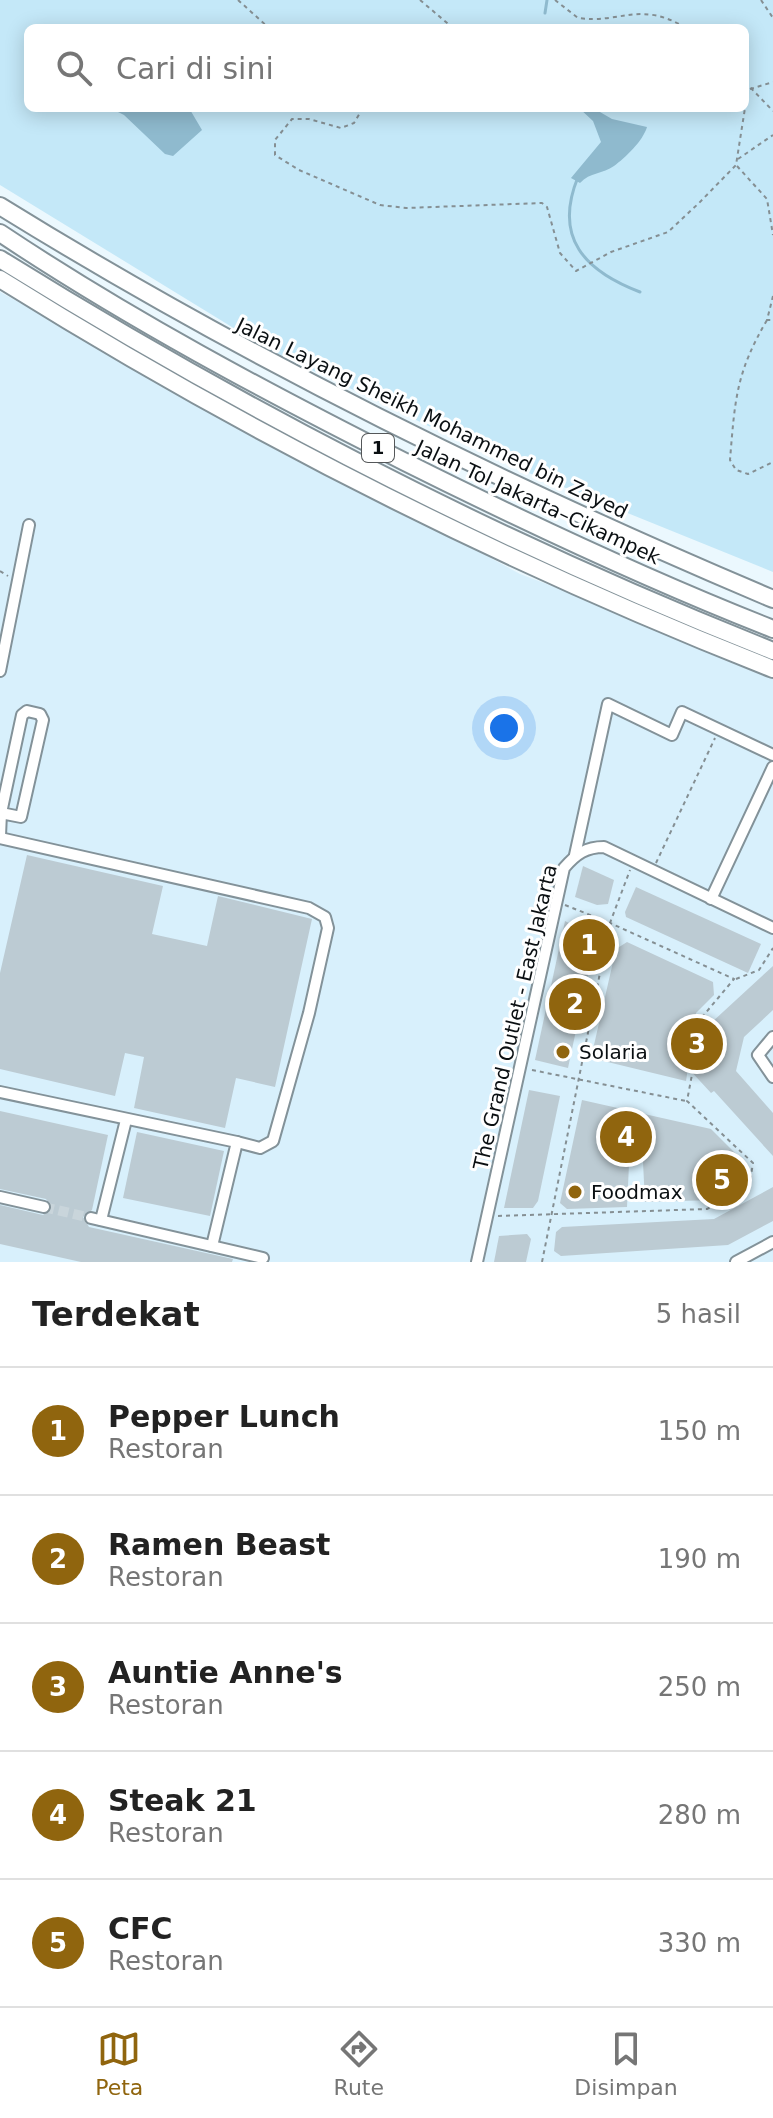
<!DOCTYPE html>
<html lang="id">
<head>
<meta charset="utf-8">
<style>
	body { margin:0; font-family:"DejaVu Sans",sans-serif; background:#f6f6f6; color:#222 }
	.you { position:absolute; left:504px; top:728px; width:28px; height:28px; margin:-20px; border:6px solid #fff; border-radius:50%; background:#1a73e8; box-shadow:0 0 0 12px #1a73e833 }
	.badge { display:grid; place-items:center; width:52px; height:52px; border-radius:50%; background:#90650e; color:#fff; font-size:26px; font-weight:700 }
	.pin { position:absolute; translate:-50% -50%; border:4px solid #fff; box-shadow:0 2px 8px #0006 }
	.list { margin:0; padding:0; list-style:none }
	h2 { display:flex; justify-content:space-between; align-items:center; height:104px; margin:0; padding:0 32px; font-size:34px }
	h2 small { font-size:26px; font-weight:400; color:#767676 }
	.list li { display:grid; grid-template-columns:52px 1fr auto; gap:24px; align-items:center; box-sizing:border-box; height:128px; padding:0 32px; border-top:2px solid #e0e0e0 }
	.list b { display:block; font-size:30px; white-space:nowrap }
	.list p { margin:0; font-size:26px; white-space:nowrap; color:#767676 }
	.list em { font-size:26px; font-style:normal; color:#767676 }
	.icon { flex:none; width:44px; height:44px; fill:none; stroke:currentColor; stroke-width:2; stroke-linecap:round; stroke-linejoin:round }
	.map { position:relative; flex:none; width:773px; height:1262px; overflow:hidden }
	.search { position:absolute; background:#fff; box-shadow:0 4px 20px #0003; left:24px; right:24px; top:24px; height:88px; display:flex; align-items:center; gap:20px; box-sizing:border-box; padding:0 28px; border-radius:12px; color:#767676; font-size:30px }
	.sheet { height:744px; background:#fff }
	nav { display:flex; justify-content:space-around; align-items:center; box-sizing:border-box; height:112px; border-top:2px solid #e0e0e0; background:#fff; font-size:22px; color:#767676 }
	nav a { display:grid; justify-items:center; gap:4px }
	nav .on { color:#90650e }
	.map>svg:first-child { display:block }
	.built { fill:#d8f0fc }
	.green { fill:#c4e8f8; fill-rule:evenodd }
	.water { fill:#8fbace }
	.lines { fill:none; stroke-linecap:round; stroke-linejoin:round }
	.stream { stroke:#8fbace; stroke-width:3 }
	.building { fill:#bccbd3 }
	.minor-tunnel { stroke:#c9d5db; stroke-width:10; stroke-dasharray:10 5; stroke-linecap:butt }
	.minor-casing { stroke:#839299; stroke-width:14 }
	.highway-casing { stroke:#839299; stroke-width:20 }
	.path { stroke:#858f93; stroke-width:2; stroke-dasharray:4 4; stroke-linecap:butt }
	.minor { stroke:#fff; stroke-width:10 }
	.highway { stroke:#fff; stroke-width:16 }
	.poi-dot { fill:#90650e; stroke:#fff; stroke-width:3 }
	.labels { text-anchor:middle; stroke-width:6; stroke-linejoin:round; paint-order:stroke }
	.shield { fill:#fff; stroke:#545759; stroke-width:2 }
	.shield-label { font-size:18px; font-weight:bold; fill:#0a0f12 }
	.street-label { font-size:20px; fill:#0a0f12; stroke:#fff }
	.poi-label { font-size:20px; fill:#0a0f12; stroke:#fff; text-anchor:start }
</style>
</head>
<body>
<div class="map">
<svg width="773" height="1262" viewBox="0 0 773 1262">
	<rect width="100%" height="100%" fill="#ebf8fe"/>
	<polygon class="built" points="0,292 520,574 773,669 773,1262 0,1262"/>
	<path class="green" d="M0 0H773V572L514 467 268 349 0 185ZM28 28H745V108H28Z"/>
	<g class="water">
		<polygon points="110,108 189,108 202,130 173,156 165,154 124,115"/>
		<path d="M579 108H593L612 119 647 127C643 141 625 158 614 166 603 174 590 172 580 183L571 178 601 142 593 121Z"/>
	</g>
	<g class="lines">
		<g class="stream">
			<polyline points="545,13 547,0"/>
			<path d="M578 177C553 238 585 271 640 292"/>
		</g>
	</g>
	<g class="building">
		<polygon points="27,855 163,886 152,934 207,946 218,896 312,919 275,1087 236,1078 225,1128 134,1108 144,1057 125,1053 115,1096 0,1069 0,973"/>
		<polygon points="583,866 614,880 608,904 597,905 575,897"/>
		<polygon points="636,887 761,944 748,973 626,917 625,912"/>
		<polygon points="565,921 596,937 568,1068 535,1060"/>
		<polygon points="627,942 713,982 714,995 696,1013 690,1053 711,1023 773,966 773,1010 744,1037 736,1071 773,1113 773,1156 714,1091 711,1093 688,1068 686,1081 591,1058 616,949"/>
		<polygon points="529,1090 560,1096 538,1201 533,1208 504,1208"/>
		<polygon points="582,1100 711,1129 736,1154 728,1192 715,1200 645,1202 641,1122 631,1122 627,1207 567,1209 560,1203"/>
		<polygon points="0,1111 108,1135 92,1210 83,1217 89,1227 233,1259 232,1262 81,1262 0,1244 0,1205 43,1215 52,1208 46,1199 0,1189"/>
		<polygon points="137,1132 224,1151 210,1216 123,1198"/>
		<polygon points="773,1187 773,1221 728,1245 561,1256 554,1251 556,1232 562,1227 714,1219"/>
		<polygon points="527,1234 531,1239 526,1262 494,1262 499,1236"/>
	</g>
	<g class="lines">
		<polyline class="minor-tunnel" points="44,1207 91,1218"/>
		<g class="minor-casing">
			<g id="minor">
				<polyline points="0,671 29,525"/>
				<polyline points="0,836 1,813 22,715 27,711 40,714 43,720 21,817 1,813"/>
				<polyline points="0,838 309,908 325,917 328,928 309,1013 273,1141 260,1148 237,1142"/>
				<polyline points="575,855 608,704 672,735 682,712 773,755"/>
				<polyline points="711,899 773,767"/>
				<polyline points="773,1037 758,1055 773,1077"/>
				<polyline points="0,1092 237,1142 212,1246"/>
				<polyline points="0,1197 44,1207"/>
				<polyline points="91,1218 263,1258"/>
				<polyline points="101,1220 126,1120"/>
				<path d="M477 1262 564 868C576 854 586 847 604 847L773 928"/>
				<polyline points="736,1262 773,1242"/>
			</g>
		</g>
		<g class="highway-casing">
			<g id="highway">
				<path d="M0 206C247 359 505 486 773 599"/>
				<path d="M0 233C129 319 266 392 405 462 525 522 648 580 773 629"/>
				<path d="M0 259C246 412 503 544 773 651"/>
				<path d="M0 279C245 432 504 563 773 669"/>
			</g>
		</g>
		<g class="path">
			<polyline points="238,0 269,28"/>
			<polyline points="420,0 453,28"/>
			<path d="M555 0 578 18C621 24 640 0 686 28"/>
			<polyline points="761,0 773,18"/>
			<polyline points="745,82 773,111"/>
			<polyline points="750,89 773,82"/>
			<polyline points="745,106 749,91"/>
			<polyline points="363,108 354,123 341,128 309,119 292,119 275,140 275,155 299,170 380,205 406,208 542,203 547,207 560,253 576,271 611,252 668,232 699,203 736,165 745,108"/>
			<polyline points="738,159 773,135"/>
			<polyline points="737,166 767,199 773,235"/>
			<polyline points="773,296 767,320 773,320"/>
			<path d="M767 320C736 373 735 399 730 460L736 470 748 474 773 462"/>
			<polyline points="0,571 8,576"/>
			<polyline points="656,863 715,738"/>
			<polyline points="565,905 610,923 630,870"/>
			<polyline points="736,979 759,970 773,948"/>
			<polyline points="532,1070 686,1101"/>
			<polyline points="498,1216 707,1209 749,1187 753,1163 687,1101 703,1016 734,979 610,923 542,1262"/>
		</g>
		<use href="#minor" class="minor"/>
		<use href="#highway" class="highway"/>
	</g>
	<g class="poi-dot">
		<circle cx="563" cy="1052" r="8"/>
		<circle cx="575" cy="1192" r="8"/>
	</g>
	<g class="labels">
		<rect class="shield" x="362" y="434" width="32" height="28" rx="6"/>
		<g class="shield-label">
			<text x="378" y="454">1</text>
		</g>
		<g class="street-label">
			<text transform="translate(432 418) rotate(26)" y="7">Jalan Layang Sheikh Mohammed bin Zayed</text>
			<text transform="translate(538 502) rotate(25)" y="7">Jalan Tol Jakarta–Cikampek</text>
			<text transform="translate(515 1017) rotate(-77)" y="7">The Grand Outlet - East Jakarta</text>
		</g>
		<g class="poi-label">
			<text x="579" y="1059">Solaria</text>
			<text x="591" y="1199">Foodmax</text>
		</g>
	</g>
</svg>
<div class="you"></div>
<div class="pin badge" style="left:589px;top:945px">1</div>
<div class="pin badge" style="left:575px;top:1004px">2</div>
<div class="pin badge" style="left:697px;top:1044px">3</div>
<div class="pin badge" style="left:626px;top:1137px">4</div>
<div class="pin badge" style="left:722px;top:1180px">5</div>
<div class="search"><svg class="icon" aria-label="search" viewBox="0 0 24 24"><circle cx="10" cy="10" r="6"/><path d="M15 15l6 6"/></svg>Cari di sini</div>
</div>
<section class="sheet">
<h2>Terdekat<small>5 hasil</small></h2>
<ul class="list">
<li><span class="badge">1</span><div><b>Pepper Lunch</b><p>Restoran</p></div><em>150 m</em></li>
<li><span class="badge">2</span><div><b>Ramen Beast</b><p>Restoran</p></div><em>190 m</em></li>
<li><span class="badge">3</span><div><b>Auntie Anne's</b><p>Restoran</p></div><em>250 m</em></li>
<li><span class="badge">4</span><div><b>Steak 21</b><p>Restoran</p></div><em>280 m</em></li>
<li><span class="badge">5</span><div><b>CFC</b><p>Restoran</p></div><em>330 m</em></li>
</ul>
</section>
<nav>
<a class="on"><svg class="icon" aria-label="map" viewBox="0 0 24 24"><path d="M3 6l6-2 6 2 6-2v14l-6 2-6-2-6 2zM9 4v14M15 6v14"/></svg>Peta</a>
<a><svg class="icon" aria-label="directions" viewBox="0 0 24 24"><path d="M12 3l9 9-9 9-9-9zM9 14v-3h6M13 9l2 2-2 2"/></svg>Rute</a>
<a><svg class="icon" aria-label="saved" viewBox="0 0 24 24"><path d="M7 4h10v16l-5-4-5 4z"/></svg>Disimpan</a>
</nav>
</body>
</html>
